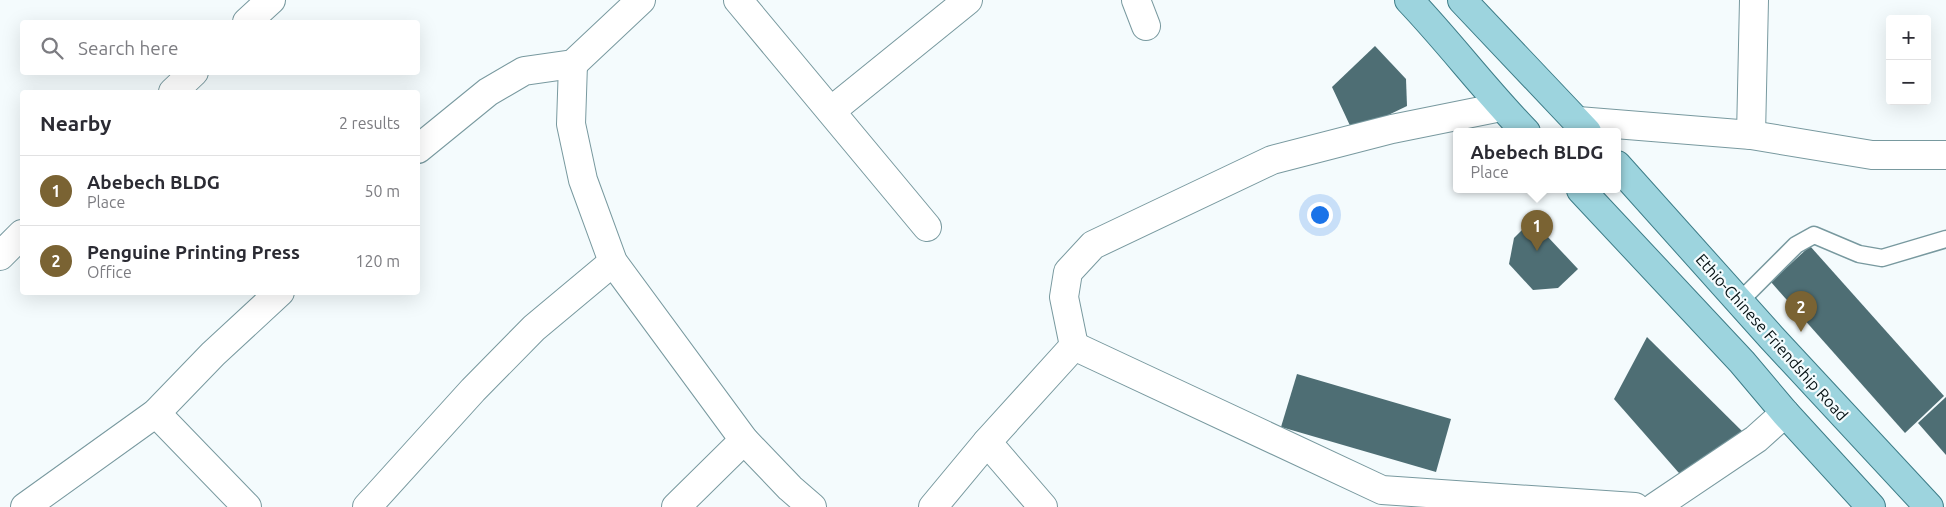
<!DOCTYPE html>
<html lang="en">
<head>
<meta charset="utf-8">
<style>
	body { margin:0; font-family:Ubuntu,sans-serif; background:#f7f7f7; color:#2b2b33 }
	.controls { position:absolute; right:15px; top:15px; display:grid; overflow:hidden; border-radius:5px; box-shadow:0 5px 20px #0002 }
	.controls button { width:45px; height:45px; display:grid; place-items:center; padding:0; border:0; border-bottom:1px solid #e1e1e2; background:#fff; color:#2b2b33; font:25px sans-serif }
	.you { position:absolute; left:1319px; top:214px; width:18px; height:18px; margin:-12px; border:4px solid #fff; border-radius:50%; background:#1a73e8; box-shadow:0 0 0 8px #1a73e833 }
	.badge { display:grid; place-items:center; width:32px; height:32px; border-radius:50%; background:#7a6333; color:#fff; font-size:16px; font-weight:700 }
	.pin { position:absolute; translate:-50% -41px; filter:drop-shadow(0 1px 2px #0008) }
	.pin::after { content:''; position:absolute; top:26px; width:18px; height:15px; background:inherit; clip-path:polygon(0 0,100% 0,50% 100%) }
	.popup { position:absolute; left:1453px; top:128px; width:168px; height:65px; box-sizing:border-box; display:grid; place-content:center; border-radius:5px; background:#fff; filter:drop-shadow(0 1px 4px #0005); font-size:16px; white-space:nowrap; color:#7c7c81 }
	.popup b { font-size:19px; color:#2b2b33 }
	.popup::after { content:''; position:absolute; left:50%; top:100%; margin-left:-10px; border:10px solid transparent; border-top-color:#fff }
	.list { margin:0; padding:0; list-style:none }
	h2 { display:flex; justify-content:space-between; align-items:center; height:65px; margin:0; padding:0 20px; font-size:21px }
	h2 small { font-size:16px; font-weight:400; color:#7c7c81 }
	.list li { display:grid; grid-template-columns:32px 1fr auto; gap:15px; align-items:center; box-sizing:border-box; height:70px; padding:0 20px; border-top:1px solid #e1e1e2 }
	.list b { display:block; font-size:19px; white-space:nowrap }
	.list p { margin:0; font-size:16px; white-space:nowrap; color:#7c7c81 }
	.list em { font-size:16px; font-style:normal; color:#7c7c81 }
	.icon { flex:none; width:28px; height:28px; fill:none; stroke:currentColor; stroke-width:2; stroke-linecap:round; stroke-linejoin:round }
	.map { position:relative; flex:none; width:1946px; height:507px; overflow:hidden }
	.search { position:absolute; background:#fff; box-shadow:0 5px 20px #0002; left:20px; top:20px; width:400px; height:55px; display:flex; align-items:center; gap:12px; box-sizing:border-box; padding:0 18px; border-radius:5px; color:#7c7c81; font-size:19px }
	.panel { position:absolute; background:#fff; box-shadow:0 5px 20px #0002; left:20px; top:90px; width:400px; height:205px; border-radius:5px }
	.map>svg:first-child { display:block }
	.building { fill:#4e6e74 }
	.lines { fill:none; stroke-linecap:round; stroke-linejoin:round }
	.lane-casing { stroke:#78999f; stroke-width:19 }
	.street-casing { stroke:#78999f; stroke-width:30 }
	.primary-casing { stroke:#3d7d88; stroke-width:30 }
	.lane { stroke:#fff; stroke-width:16 }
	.street { stroke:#fff; stroke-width:28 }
	.primary { stroke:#9dd4de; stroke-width:28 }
	.labels { text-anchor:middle; stroke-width:4.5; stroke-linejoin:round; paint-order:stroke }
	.street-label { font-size:16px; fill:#041012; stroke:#f4fbfd }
</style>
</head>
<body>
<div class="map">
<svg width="1946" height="507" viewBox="0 0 1946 507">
	<rect width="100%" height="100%" fill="#f4fbfd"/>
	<g class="building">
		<polygon points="1375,46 1406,79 1407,106 1353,132 1332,87"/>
		<polygon points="1532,220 1578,269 1558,288 1533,290 1509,264 1514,238"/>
		<polygon points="1810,246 1944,396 1905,433 1771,282"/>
		<polygon points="1647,337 1749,438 1686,481 1614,399"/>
		<polygon points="1297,374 1451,419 1436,472 1281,427"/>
		<polygon points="1946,397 1946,455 1918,423"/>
	</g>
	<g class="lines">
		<g class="lane-casing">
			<polyline id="lane" points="1739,302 1796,245 1814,235 1859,254 1882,258 1946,239"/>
		</g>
		<g class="street-casing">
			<g id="street">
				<polyline points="738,0 927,227"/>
				<polyline points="1136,0 1146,26"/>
				<polyline points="247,22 271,0"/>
				<polyline points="573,64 571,124 583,180 613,262 744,440 790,488 812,507"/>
				<polyline points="173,92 194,72"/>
				<polyline points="831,111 968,0"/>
				<polyline points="1578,121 1751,135 1872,155 1946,155"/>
				<polyline points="1751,135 1754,0"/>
				<polyline points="418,149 488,92 524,71 573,64 641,0"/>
				<polyline points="0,256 22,234"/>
				<polyline points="1074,346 1382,490 1635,507"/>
				<polyline points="1074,346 1064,297 1068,272 1093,245 1272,160 1392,129 1501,107"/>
				<polyline points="156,413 247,507"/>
				<polyline points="987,442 1043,507"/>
				<polyline points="25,507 156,413 213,354 280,292"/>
				<polyline points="367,507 473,390 534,328 613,262"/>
				<polyline points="676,507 744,440"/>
				<polyline points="933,507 987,442 1074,346"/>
				<polyline points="1655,507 1756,439 1785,413"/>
			</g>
		</g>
		<g class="primary-casing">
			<g id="primary">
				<path d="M1409 0C1450 43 1485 90 1526 132"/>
				<polyline points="1462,0 1587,132"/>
				<polyline points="1617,165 1771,337 1929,507"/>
				<polyline points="1581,190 1742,362 1785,413 1871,507"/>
			</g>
		</g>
		<use href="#lane" class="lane"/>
		<use href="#street" class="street"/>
		<use href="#primary" class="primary"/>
	</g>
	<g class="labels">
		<g class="street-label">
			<text transform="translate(1772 337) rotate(48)" y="6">Ethio-Chinese Friendship Road</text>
		</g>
	</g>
</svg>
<div class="controls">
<button>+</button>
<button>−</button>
</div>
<div class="you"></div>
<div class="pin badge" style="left:1537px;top:251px">1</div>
<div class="popup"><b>Abebech BLDG</b>Place</div>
<div class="pin badge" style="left:1801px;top:332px">2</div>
<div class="search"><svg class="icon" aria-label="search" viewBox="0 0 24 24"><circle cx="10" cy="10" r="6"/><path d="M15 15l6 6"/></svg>Search here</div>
<section class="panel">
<h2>Nearby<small>2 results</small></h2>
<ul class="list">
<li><span class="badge">1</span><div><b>Abebech BLDG</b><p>Place</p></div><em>50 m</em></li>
<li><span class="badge">2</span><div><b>Penguine Printing Press</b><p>Office</p></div><em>120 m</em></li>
</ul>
</section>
</div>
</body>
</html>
